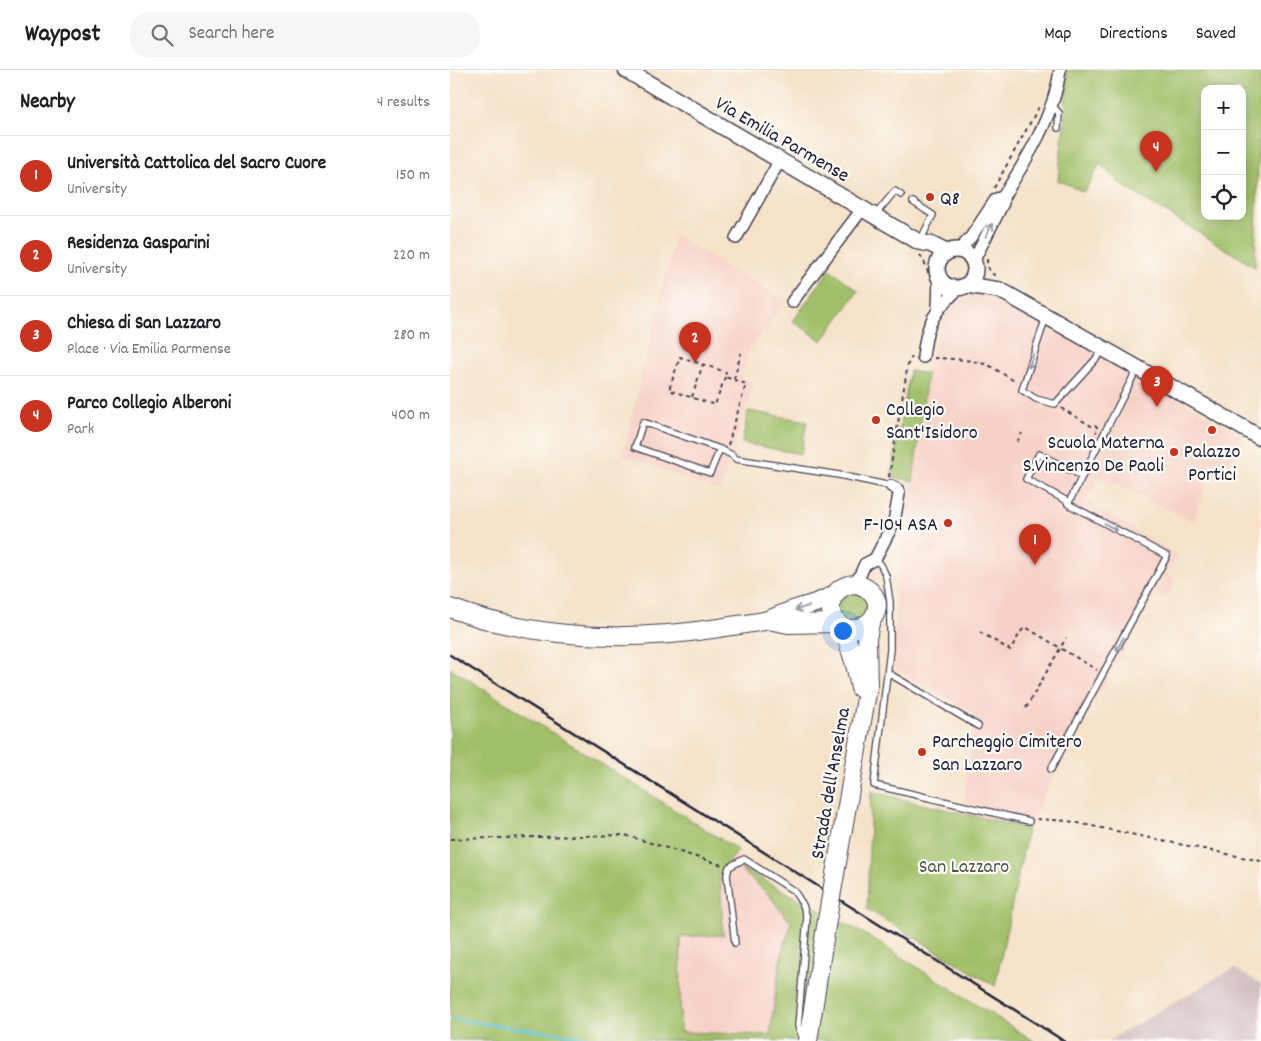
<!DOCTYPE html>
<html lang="en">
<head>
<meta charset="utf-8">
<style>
	body { margin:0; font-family:Dekko,sans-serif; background:#f6f6f6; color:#202124 }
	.controls { position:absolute; right:15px; top:15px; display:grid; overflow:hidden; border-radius:10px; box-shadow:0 2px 12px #0003 }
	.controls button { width:45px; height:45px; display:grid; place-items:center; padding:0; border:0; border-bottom:1px solid #e0e0e0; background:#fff; color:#202124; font:25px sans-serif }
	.you { position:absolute; left:392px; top:560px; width:18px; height:18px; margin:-12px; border:4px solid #fff; border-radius:50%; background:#1a73e8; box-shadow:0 0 0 8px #1a73e833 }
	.badge { display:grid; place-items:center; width:32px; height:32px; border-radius:50%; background:#c8321e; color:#fff; font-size:16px; font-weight:700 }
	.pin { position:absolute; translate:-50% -41px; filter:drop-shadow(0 1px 2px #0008) }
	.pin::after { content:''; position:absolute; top:26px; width:18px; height:15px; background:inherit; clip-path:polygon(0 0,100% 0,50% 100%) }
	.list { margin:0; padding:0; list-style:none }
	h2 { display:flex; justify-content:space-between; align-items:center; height:65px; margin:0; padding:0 20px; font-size:21px }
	h2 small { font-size:16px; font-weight:400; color:#757577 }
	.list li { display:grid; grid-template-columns:32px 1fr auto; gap:15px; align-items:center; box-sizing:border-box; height:80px; padding:0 20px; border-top:1px solid #e0e0e0 }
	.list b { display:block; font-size:19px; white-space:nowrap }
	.list p { margin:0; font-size:16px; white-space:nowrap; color:#757577 }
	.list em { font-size:16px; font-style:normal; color:#757577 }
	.icon { flex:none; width:28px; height:28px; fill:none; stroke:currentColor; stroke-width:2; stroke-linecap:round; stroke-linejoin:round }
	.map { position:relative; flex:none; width:811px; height:971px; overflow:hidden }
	header { display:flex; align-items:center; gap:30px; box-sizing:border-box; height:70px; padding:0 25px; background:#fff; border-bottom:1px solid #e0e0e0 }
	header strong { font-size:24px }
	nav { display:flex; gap:28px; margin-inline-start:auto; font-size:18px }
	.search { width:350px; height:45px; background:#f6f6f6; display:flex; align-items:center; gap:12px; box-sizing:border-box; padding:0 18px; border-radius:20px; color:#757577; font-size:19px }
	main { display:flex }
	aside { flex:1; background:#fff }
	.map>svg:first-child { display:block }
	.built { fill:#f7d1c6 }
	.industrial { fill:#d2bfbf }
	.green { fill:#a1bf67; stroke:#627051; fill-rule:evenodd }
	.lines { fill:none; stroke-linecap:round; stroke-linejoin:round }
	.stream { stroke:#5dc9d6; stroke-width:2.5 }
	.service-casing { stroke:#423f50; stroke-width:8 }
	.minor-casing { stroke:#423f50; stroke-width:14 }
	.secondary-casing { stroke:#423f50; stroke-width:18 }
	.primary-casing { stroke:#423f50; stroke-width:20 }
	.path { stroke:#423f50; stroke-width:2; stroke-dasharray:4 4; stroke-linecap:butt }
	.service { stroke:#fff; stroke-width:5.5 }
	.minor { stroke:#fff; stroke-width:11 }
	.secondary { stroke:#fff; stroke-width:15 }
	.primary { stroke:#fff; stroke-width:18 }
	.rail { stroke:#22223b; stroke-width:2.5 }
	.primary-bridge-casing { stroke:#423f50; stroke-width:20; stroke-linecap:butt }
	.primary-bridge { stroke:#fff; stroke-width:18 }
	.oneway { stroke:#9c9ca7 }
	.poi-dot { fill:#c8321e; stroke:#fdfcf7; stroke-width:2 }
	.labels { text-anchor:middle; stroke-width:4.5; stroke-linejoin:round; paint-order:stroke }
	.street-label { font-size:20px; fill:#22223b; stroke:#fdfcf7 }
	.poi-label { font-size:20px; fill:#22223b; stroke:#fdfcf7; text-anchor:start }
	.park-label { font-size:20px; fill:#4e594a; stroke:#fdfcf7 }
</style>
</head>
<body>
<header>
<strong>Waypost</strong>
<div class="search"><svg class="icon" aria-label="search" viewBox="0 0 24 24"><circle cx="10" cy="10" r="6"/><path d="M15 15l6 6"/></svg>Search here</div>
<nav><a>Map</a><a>Directions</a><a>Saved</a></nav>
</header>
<main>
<aside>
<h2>Nearby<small>4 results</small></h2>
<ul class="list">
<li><span class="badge">1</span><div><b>Università Cattolica del Sacro Cuore</b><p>University</p></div><em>150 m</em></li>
<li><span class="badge">2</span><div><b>Residenza Gasparini</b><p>University</p></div><em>220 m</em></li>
<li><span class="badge">3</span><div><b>Chiesa di San Lazzaro</b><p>Place · Via Emilia Parmense</p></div><em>280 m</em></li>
<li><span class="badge">4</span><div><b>Parco Collegio Alberoni</b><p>Park</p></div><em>400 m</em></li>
</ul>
</aside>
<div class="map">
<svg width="811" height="971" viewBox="0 0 811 971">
	<rect width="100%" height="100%" fill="#fdfcf7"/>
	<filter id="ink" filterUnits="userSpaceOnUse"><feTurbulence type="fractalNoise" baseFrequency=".02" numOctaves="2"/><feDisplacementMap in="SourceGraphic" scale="10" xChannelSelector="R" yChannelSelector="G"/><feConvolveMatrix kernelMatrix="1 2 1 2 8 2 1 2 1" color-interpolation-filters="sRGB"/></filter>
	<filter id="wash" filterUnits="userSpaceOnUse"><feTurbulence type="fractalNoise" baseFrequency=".0096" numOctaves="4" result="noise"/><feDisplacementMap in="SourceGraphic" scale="20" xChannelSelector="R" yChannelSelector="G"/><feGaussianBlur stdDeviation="1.12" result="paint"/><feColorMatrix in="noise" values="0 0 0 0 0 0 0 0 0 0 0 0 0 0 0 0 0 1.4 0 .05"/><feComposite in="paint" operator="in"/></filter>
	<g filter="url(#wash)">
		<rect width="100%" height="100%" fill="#f5e2c8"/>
		<g class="built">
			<polygon points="225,166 337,232 300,278 291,308 304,312 270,422 173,385"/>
			<polygon points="524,224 554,233 793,365 775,406 761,400 744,451 649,407 636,431 727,485 717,504 726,511 715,529 706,524 625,664 578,758 513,743 524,643 444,598 446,512 454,467 458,462 461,450 457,444 477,296 493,249 507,230"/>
			<polygon points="288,780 287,796 318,824 341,853 330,890 320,965 230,962 231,867 273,865 270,804"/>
		</g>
		<polygon class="industrial" points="784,898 811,914 811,971 658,971"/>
		<g class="green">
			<path d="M617 0H811L805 197 670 114 650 94 634 122 608 110 615 43ZM755 19H792V146H755Z"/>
			<polygon points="380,199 408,221 372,271 343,251"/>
			<polygon points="460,301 477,304 463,411 441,407"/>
			<polygon points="298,341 357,351 351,384 292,373"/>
			<circle cx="403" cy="537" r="15"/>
			<polygon points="0,598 288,780 270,804 273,865 231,867 230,962 320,965 330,890 341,853 318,824 287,796 413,863 584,971 0,970"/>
			<polygon points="421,721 463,732 578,758 545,916 417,839"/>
		</g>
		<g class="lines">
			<polyline class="stream" points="0,949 165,971"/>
		</g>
	</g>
	<g filter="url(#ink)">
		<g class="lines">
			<g class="service-casing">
				<g id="service">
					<polyline points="602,35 609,43 608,58"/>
					<polyline points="463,132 483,145 470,171"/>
					<polyline points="425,145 445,121 451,125"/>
					<polyline points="596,247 572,320 586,329 605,334 654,280"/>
					<polyline points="270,379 260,403 185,377 193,352 270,379 282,385 286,389 389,405 441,416"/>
					<polyline points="619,432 576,409 589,384 632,406"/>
					<polyline points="425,489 431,495 436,506 440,532 440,580 424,715 579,751"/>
					<polyline points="438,603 528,656"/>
					<polyline points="601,699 717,486 618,434 687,299"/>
					<polyline points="285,873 277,805 279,797 294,789 344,821 353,835 357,848 348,956 353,969"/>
				</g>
			</g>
			<g class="minor-casing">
				<g id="minor">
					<polyline points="286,168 330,90"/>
					<polyline points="509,180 521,167 546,129 553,127"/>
					<path d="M523 192 553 133V127C577 89 604 46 610 0"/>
					<polyline points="342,232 413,138"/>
					<polyline points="488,238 489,208"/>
					<path d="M473 287C476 261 480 246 499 228 503 224 506 220 511 218"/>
					<polyline points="406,514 415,494 425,489 444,452 449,424 448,420 441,416"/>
				</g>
			</g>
			<g class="secondary-casing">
				<g id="secondary">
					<polyline points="176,0 469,172 480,174 496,182"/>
					<circle cx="506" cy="199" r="19"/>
					<polyline points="517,215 549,220 557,224 811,368"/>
				</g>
			</g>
			<g class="primary-casing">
				<g id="primary">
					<path d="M406 514C441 523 429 562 394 559 391 555 386 552 383 547 375 530 389 514 406 514Z"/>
					<path d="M0 538C87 570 179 572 269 558 285 555 302 554 318 550 326 547 334 543 343 540 358 535 371 533 385 524"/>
					<polyline points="318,550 338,554 388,553"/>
					<polyline points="394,559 406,598 410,618"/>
					<polyline points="385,804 418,617 417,569 420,553"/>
					<polyline points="358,971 377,850"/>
				</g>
			</g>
			<g class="path">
				<polyline points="544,118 590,35"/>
				<polyline points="470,185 474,191 479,205"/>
				<path d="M537 189C537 199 540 203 549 208"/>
				<path d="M484 288C503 289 525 289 542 297 550 302 558 307 566 312"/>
				<polyline points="275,307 265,335 219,320 230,287 276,302 275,307 296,314 278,375"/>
				<polyline points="284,309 291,283"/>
				<polyline points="242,327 253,294"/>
				<polyline points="611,338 643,357 645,355 647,357 645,361 647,362"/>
				<polyline points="567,372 572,363"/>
				<polyline points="439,407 458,294 462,287"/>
				<polyline points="530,562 560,580 572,560 577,558 647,600"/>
				<polyline points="576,638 616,568"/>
				<polyline points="587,749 618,751 811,791"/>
				<polyline points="0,769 175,765 272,795"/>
			</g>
			<use href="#service" class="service"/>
			<use href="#minor" class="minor"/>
			<use href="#secondary" class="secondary"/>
			<use href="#primary" class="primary"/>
			<g class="rail">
				<polyline points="0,585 374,820"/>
				<polyline points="390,830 614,971"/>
			</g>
			<g class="primary-bridge-casing">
				<polyline id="primary-bridge" points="377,850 385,804"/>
			</g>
			<use href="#primary-bridge" class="primary-bridge"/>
		</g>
		<defs><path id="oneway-shaft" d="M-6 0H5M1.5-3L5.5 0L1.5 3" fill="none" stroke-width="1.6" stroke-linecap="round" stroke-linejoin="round" transform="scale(1.25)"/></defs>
		<g class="oneway">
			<use href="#oneway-shaft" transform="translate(539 160) rotate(-63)"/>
			<use href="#oneway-shaft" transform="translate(581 291) rotate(108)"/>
			<use href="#oneway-shaft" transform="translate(661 457) rotate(28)"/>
			<use href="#oneway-shaft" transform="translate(352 538) rotate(165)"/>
			<use href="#oneway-shaft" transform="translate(670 574) rotate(118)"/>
		</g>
	</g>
	<g class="poi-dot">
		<circle cx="480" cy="127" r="5"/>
		<circle cx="426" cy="350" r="5"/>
		<circle cx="762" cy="360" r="5"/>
		<circle cx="724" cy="382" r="5"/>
		<circle cx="498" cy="453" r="5"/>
		<circle cx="472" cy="682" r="5"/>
	</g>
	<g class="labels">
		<g class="street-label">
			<text transform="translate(333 68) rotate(30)" y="7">Via Emilia Parmense</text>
			<text transform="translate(379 713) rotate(-80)" y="7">Strada dell'Anselma</text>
		</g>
		<g class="poi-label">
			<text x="490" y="134">Q8</text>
			<text x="436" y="345">Collegio<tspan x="436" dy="23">Sant'Isidoro</tspan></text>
			<text x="714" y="378" text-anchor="end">Scuola Materna<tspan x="714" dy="23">S.Vincenzo De Paoli</tspan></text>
			<text x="762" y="387" text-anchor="middle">Palazzo<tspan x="762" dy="23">Portici</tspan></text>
			<text x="488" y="460" text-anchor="end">F-104 ASA</text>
			<text x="482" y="677">Parcheggio Cimitero<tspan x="482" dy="23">San Lazzaro</tspan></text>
		</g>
		<g class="park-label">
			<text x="514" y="802">San Lazzaro</text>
		</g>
	</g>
</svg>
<div class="controls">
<button>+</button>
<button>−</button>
<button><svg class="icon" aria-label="locate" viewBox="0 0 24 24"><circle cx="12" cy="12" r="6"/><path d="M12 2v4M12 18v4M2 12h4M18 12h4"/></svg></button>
</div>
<div class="you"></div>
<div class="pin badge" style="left:585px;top:495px">1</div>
<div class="pin badge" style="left:245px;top:293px">2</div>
<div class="pin badge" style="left:707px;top:337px">3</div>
<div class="pin badge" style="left:706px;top:102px">4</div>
</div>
</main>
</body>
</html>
